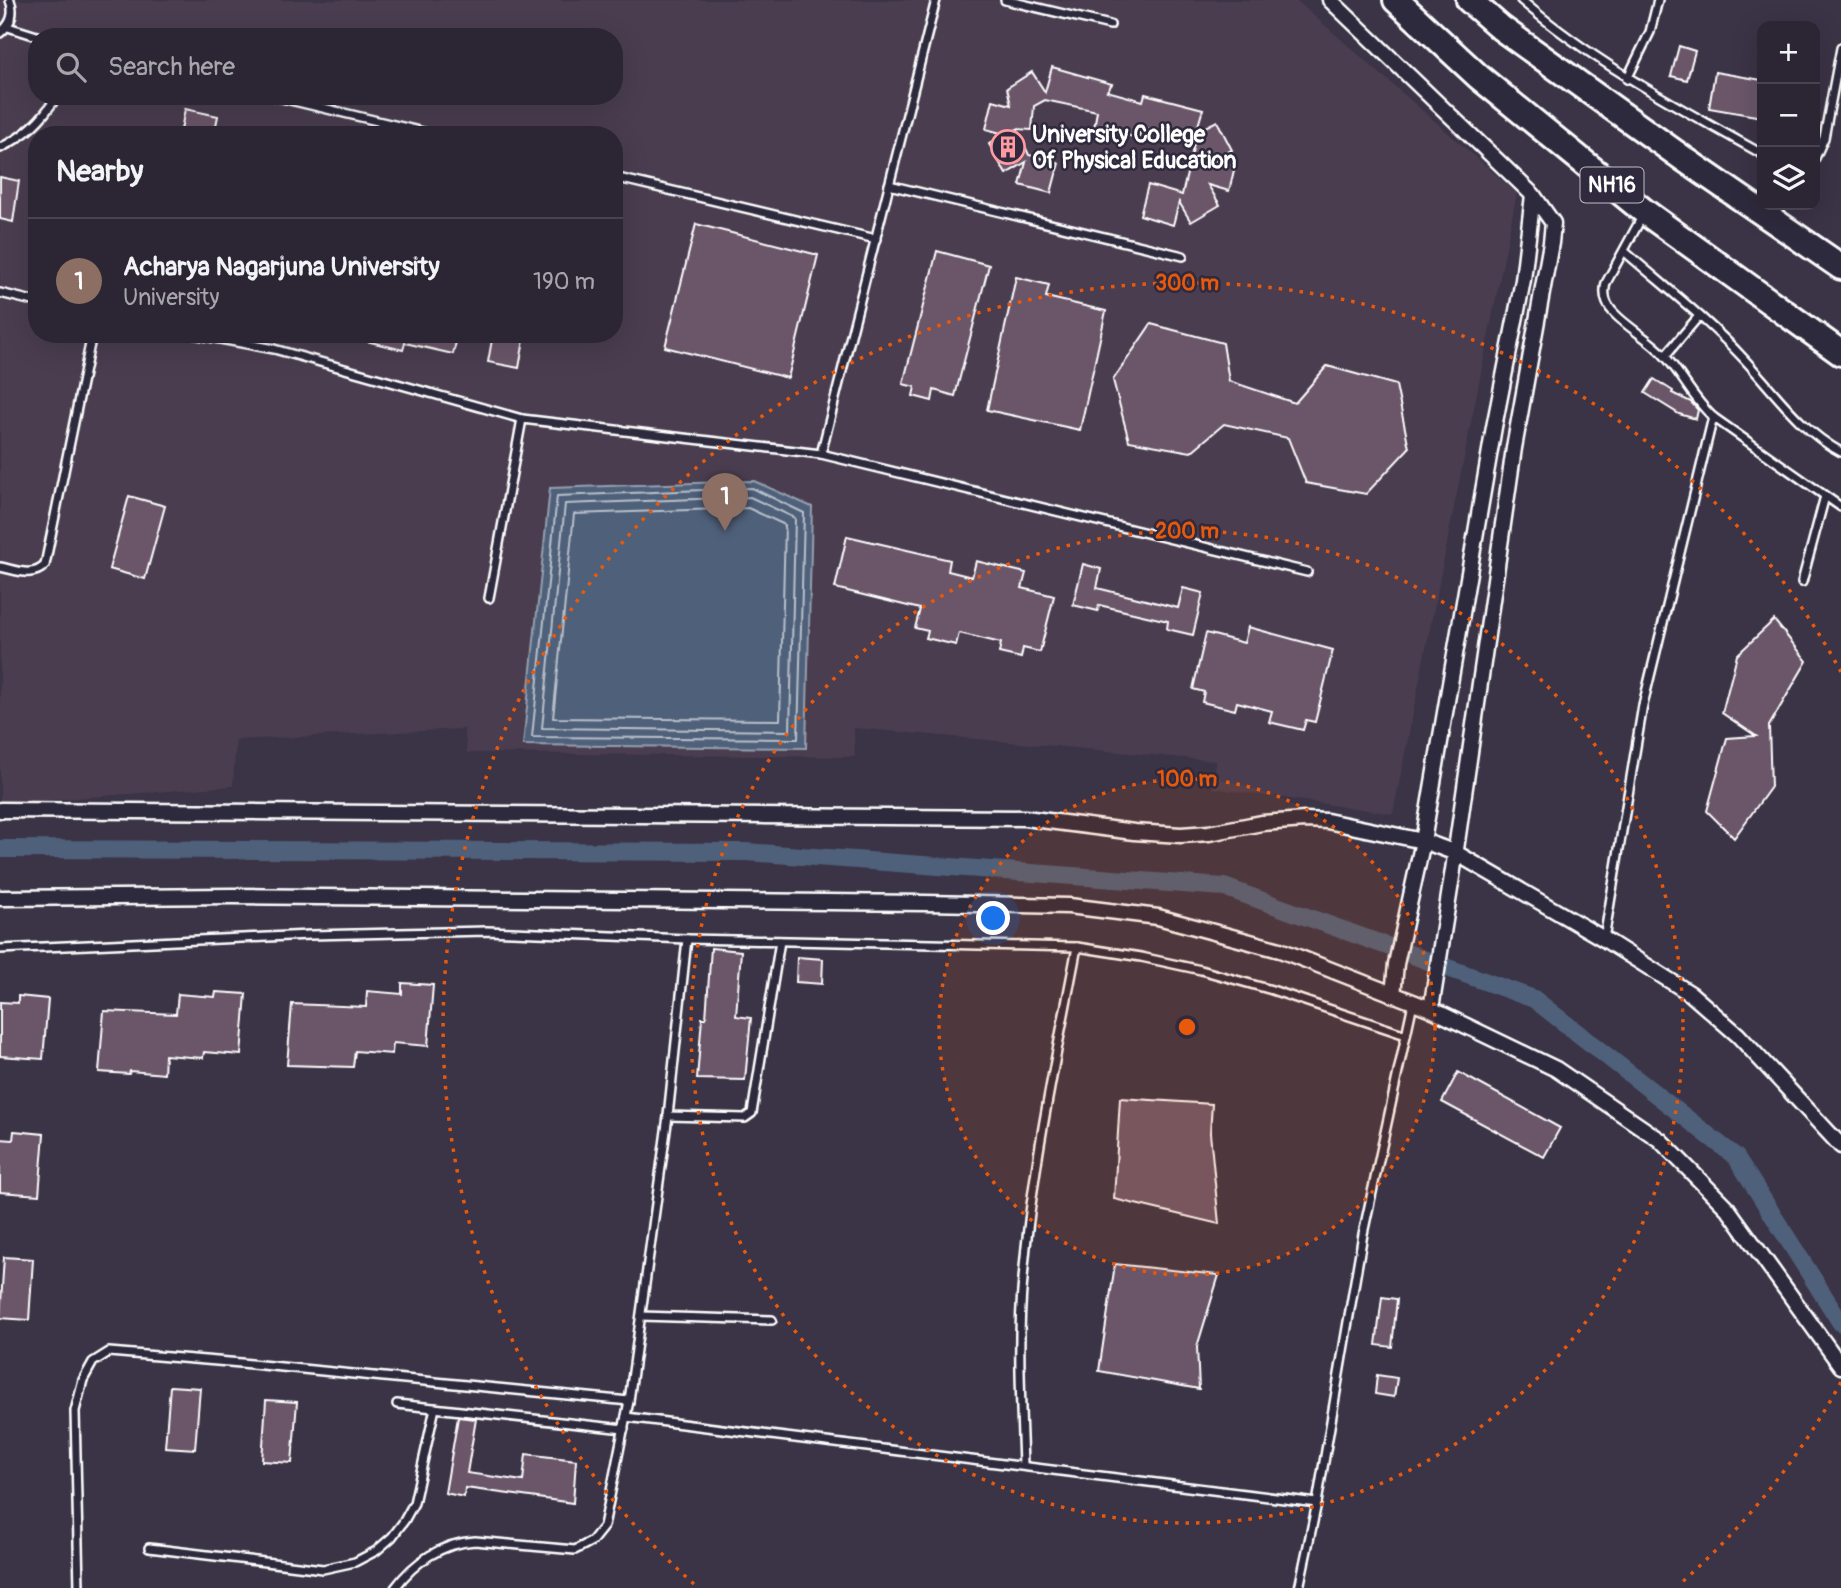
<!DOCTYPE html>
<html lang="en">
<head>
<meta charset="utf-8">
<style>
	body { margin:0; font-family:Pangolin,sans-serif; background:#383240; color:#f1f3f6 }
	.controls { position:absolute; right:21px; top:21px; display:grid; overflow:hidden; border-radius:14px; box-shadow:0 7px 28px #0002 }
	.controls button { width:63px; height:63px; display:grid; place-items:center; padding:0; border:0; border-bottom:2px solid #48434f; background:#2c2634; color:#f1f3f6; font:35px sans-serif }
	.you { position:absolute; left:994px; top:919px; width:24px; height:24px; margin:-18px; border:5px solid #fff; border-radius:50%; background:#1a73e8; box-shadow:0 0 0 10px #1a73e833 }
	.badge { display:grid; place-items:center; width:46px; height:46px; border-radius:50%; background:#ff9aa2; color:#fff; font-size:23px; font-weight:700 }
	.pin { position:absolute; translate:-50% -58px; filter:drop-shadow(0 2px 4px #0008) }
	.pin::after { content:''; position:absolute; top:37px; width:24px; height:21px; background:inherit; clip-path:polygon(0 0,100% 0,50% 100%) }
	.list { margin:0; padding:0; list-style:none }
	h2 { display:flex; justify-content:space-between; align-items:center; height:91px; margin:0; padding:0 28px; font-size:30px }
	h2 small { font-size:23px; font-weight:400; color:#a6a5ac }
	.list li { display:grid; grid-template-columns:46px 1fr auto; gap:21px; align-items:center; box-sizing:border-box; height:126px; padding:0 28px; border-top:2px solid #48434f }
	.list b { display:block; font-size:26px; white-space:nowrap }
	.list p { margin:0; font-size:23px; white-space:nowrap; color:#a6a5ac }
	.list em { font-size:23px; font-style:normal; color:#a6a5ac }
	.icon { flex:none; width:38px; height:38px; fill:none; stroke:currentColor; stroke-width:2; stroke-linecap:round; stroke-linejoin:round }
	.map { position:relative; flex:none; width:1841px; height:1588px; overflow:hidden }
	.search { position:absolute; background:#2c2634; box-shadow:0 7px 28px #0002; left:28px; top:28px; width:595px; height:77px; display:flex; align-items:center; gap:18px; box-sizing:border-box; padding:0 24px; border-radius:28px; color:#a6a5ac; font-size:26px }
	.panel { position:absolute; background:#2c2634; box-shadow:0 7px 28px #0002; left:28px; top:126px; width:595px; height:217px; border-radius:28px }
	.map>svg:first-child { display:block }
	.built { fill:#493d50; fill-rule:evenodd }
	.water { fill:#4f617a; stroke:#95a0af; stroke-width:2 }
	.lines { fill:none; stroke-linecap:round; stroke-linejoin:round }
	.shore { stroke:#b9c0ca; stroke-width:2 }
	.canal { stroke:#4f617a; stroke-width:18 }
	.building { fill:#6b5569; stroke:#fff; stroke-width:2 }
	.service-casing { stroke:#fff; stroke-width:12 }
	.minor-casing { stroke:#fff; stroke-width:19 }
	.trunk-casing { stroke:#fff; stroke-width:30 }
	.service { stroke:#2f2a3d; stroke-width:7 }
	.minor { stroke:#2f2a3d; stroke-width:14 }
	.trunk { stroke:#2f2a3d; stroke-width:24 }
	.ring { fill:none; stroke:#e8590c; stroke-width:3.5; stroke-dasharray:3.5 7 }
	.labels { text-anchor:middle; stroke-width:5; stroke-linejoin:round; paint-order:stroke }
	.shield { fill:#2f2a3d; stroke:#c1bfc5; stroke-width:2 }
	.shield-label { font-size:21px; font-weight:bold; fill:#fff }
	.poi-label { font-size:23px; font-weight:bold; fill:#fff; stroke:#2f2a3d; text-anchor:start }
	.centre { fill:#e8590c; stroke:#2f2a3d; stroke-width:3.5 }
	.ring-label { font-size:21px; text-anchor:middle; font-weight:bold; fill:#e8590c; stroke:#2f2a3d; stroke-width:5; stroke-linejoin:round; paint-order:stroke }
</style>
</head>
<body>
<div class="map">
<svg width="1841" height="1588" viewBox="0 0 1841 1588">
	<rect width="100%" height="100%" fill="#3b3346"/>
	<filter id="ink" filterUnits="userSpaceOnUse"><feTurbulence type="fractalNoise" baseFrequency=".0143" numOctaves="2"/><feDisplacementMap in="SourceGraphic" scale="14" xChannelSelector="R" yChannelSelector="G"/><feConvolveMatrix kernelMatrix="1 2 1 2 8 2 1 2 1" color-interpolation-filters="sRGB"/></filter>
	<g filter="url(#ink)">
		<path class="built" d="M0 0H1296L1517 193 1393 814 1213 788 1216 761 854 728 855 757 467 753 464 729 236 740 233 786 0 804ZM37 37H614V96H37ZM37 135H614V334H37Z"/>
		<polygon class="water" points="754,481 812,507 806,748 523,745 550,488"/>
		<g class="lines">
			<g class="shore">
				<polygon points="752,488 804,513 798,739 532,737 557,496"/>
				<polygon points="750,497 795,518 790,731 542,728 565,504"/>
				<polygon points="748,508 785,525 780,720 553,718 574,514"/>
			</g>
			<polyline class="canal" points="0,849 746,852 1224,887 1534,999 1736,1157 1841,1323"/>
		</g>
		<g class="building">
			<polygon points="1679,46 1695,51 1687,80 1671,76"/>
			<polygon points="1052,67 1112,84 1107,91 1143,101 1145,94 1203,109 1194,139 1141,128 1139,138 1094,128 1097,111 1045,100 1034,106 1032,130 1017,129 1029,155 1059,163 1051,193 1020,185 1026,162 1006,174 989,144 1004,134 986,129 993,100 1011,105 1007,88 1032,72 1045,92"/>
			<polygon points="1715,72 1762,80 1762,117 1709,108"/>
			<polygon points="185,109 218,116 214,135 180,135"/>
			<polygon points="1217,121 1232,150 1212,160 1235,166 1229,191 1208,185 1220,205 1191,222 1179,202 1173,225 1140,215 1148,185 1182,195 1197,131"/>
			<polygon points="0,177 19,181 13,222 0,219"/>
			<polygon points="696,224 818,255 788,378 665,347"/>
			<polygon points="937,251 989,265 955,396 934,390 932,401 913,396 915,387 903,384"/>
			<polygon points="1016,277 1049,285 1046,297 1106,311 1080,430 987,410"/>
			<polygon points="1151,324 1223,343 1229,381 1295,403 1327,366 1396,385 1409,448 1366,494 1306,483 1288,438 1224,424 1191,452 1129,441 1113,380"/>
			<polygon points="359,334 458,334 453,354 405,343 403,350 358,339"/>
			<polygon points="493,334 525,334 519,368 488,362"/>
			<polygon points="1654,379 1673,391 1672,393 1691,402 1698,410 1696,419 1679,414 1645,393"/>
			<polygon points="129,496 165,506 145,579 109,569"/>
			<polygon points="847,536 950,560 948,571 972,577 976,561 1026,573 1022,588 1054,596 1040,652 1023,648 1021,658 999,653 1001,643 959,633 956,645 926,638 928,631 915,628 920,609 835,588"/>
			<polygon points="1083,564 1101,569 1097,588 1178,608 1183,588 1203,593 1193,635 1167,629 1168,621 1099,605 1098,611 1073,605"/>
			<polygon points="1774,620 1807,661 1769,726 1771,787 1734,838 1707,811 1727,738 1756,736 1722,713 1737,655"/>
			<polygon points="1248,627 1333,650 1315,722 1306,720 1303,730 1269,722 1272,711 1237,702 1235,710 1202,702 1204,692 1193,689 1206,633 1244,643"/>
			<polygon points="711,948 741,951 736,1016 751,1018 745,1080 697,1079 702,1018 706,1018"/>
			<polygon points="797,957 823,959 822,984 796,982"/>
			<polygon points="402,983 433,985 428,1046 393,1043 392,1054 355,1051 353,1067 287,1065 292,1004 366,1007 367,991 402,994"/>
			<polygon points="216,992 246,994 241,1055 204,1052 203,1058 165,1055 164,1074 130,1071 129,1074 99,1072 104,1011 176,1014 178,994 215,997"/>
			<polygon points="18,996 48,999 43,1059 0,1056 0,1002 18,1003"/>
			<polygon points="1458,1072 1560,1128 1544,1157 1442,1102"/>
			<polygon points="1120,1098 1212,1104 1210,1133 1219,1224 1114,1199"/>
			<polygon points="14,1131 44,1134 39,1195 0,1192 0,1139 13,1140"/>
			<polygon points="4,1257 33,1259 29,1320 0,1318"/>
			<polygon points="1115,1264 1219,1275 1197,1347 1199,1389 1099,1371"/>
			<polygon points="1382,1297 1397,1299 1392,1347 1376,1345"/>
			<polygon points="1377,1375 1397,1378 1394,1397 1375,1394"/>
			<polygon points="170,1386 200,1388 195,1449 165,1447"/>
			<polygon points="266,1400 297,1402 292,1463 262,1461"/>
			<polygon points="458,1417 476,1419 467,1473 523,1481 526,1454 576,1460 573,1503 465,1488 464,1497 445,1493"/>
		</g>
		<g class="lines">
			<g class="service-casing">
				<g id="service">
					<polyline points="1005,0 1110,25"/>
					<path d="M1521 0C1594 63 1678 107 1762 154"/>
					<polyline points="8,27 40,37"/>
					<path d="M0 33C11 24 15 14 10 0"/>
					<polyline points="1627,79 1650,32 1658,0"/>
					<polyline points="273,96 436,135"/>
					<path d="M0 148C25 136 42 120 57 96"/>
					<polyline points="1815,158 1824,138 1841,48"/>
					<polyline points="614,177 876,239"/>
					<polyline points="889,185 1183,256"/>
					<path d="M1643 215 1606 283C1603 295 1605 304 1614 313 1629 329 1650 339 1665 356 1683 376 1693 399 1713 417L1841 507"/>
					<path d="M1624 251C1664 286 1708 320 1744 359 1774 391 1801 431 1841 452"/>
					<polyline points="0,293 37,302"/>
					<polyline points="193,334 274,349 522,419 821,454 1307,572"/>
					<polyline points="1665,356 1699,316"/>
					<polyline points="821,454 936,0"/>
					<path d="M0 567C16 570 33 578 45 565L92 334"/>
					<polyline points="1802,582 1825,496"/>
					<polyline points="489,598 522,419"/>
					<polyline points="1604,939 1643,705 1713,417"/>
					<polyline points="0,949 310,935 487,931 687,939 1077,947 1141,957 1201,970 1272,990 1406,1035"/>
					<polyline points="668,1116 745,1118 752,1113 780,941"/>
					<polyline points="641,1316 772,1320"/>
					<polyline points="397,1404 624,1429"/>
					<polyline points="626,1417 1317,1503"/>
					<path d="M1023 1465C1021 1403 1017 1341 1023 1279 1032 1167 1056 1058 1077 947"/>
					<polyline points="149,1548 323,1569 355,1562 376,1551 392,1537 404,1521 414,1503 435,1408"/>
					<polyline points="79,1588 75,1411 83,1380 93,1362 109,1352 241,1363 629,1401"/>
					<path d="M395 1588C414 1562 442 1543 475 1541L575 1550 592 1541 604 1526 629 1401 668 1116 687 939"/>
					<polyline points="1299,1588 1317,1503 1363,1234 1413,1003"/>
				</g>
			</g>
			<g class="minor-casing">
				<g id="minor">
					<polyline points="1330,0 1533,195 1553,223 1551,243 1514,448 1453,870 1431,1009"/>
					<polyline points="0,810 1025,818 1134,832 1181,835 1209,833 1262,823 1305,820 1327,821 1423,841 1456,853 1604,939 1691,994 1738,1035 1841,1146"/>
					<polyline points="0,898 232,896 925,903 1069,906 1158,917 1280,950 1431,1009 1556,1069 1660,1140 1728,1209 1841,1366"/>
					<polyline points="1393,995 1396,964 1423,841 1494,427 1523,280 1533,195"/>
				</g>
			</g>
			<g class="trunk-casing">
				<g id="trunk">
					<polyline points="1396,0 1479,77 1645,212 1841,353"/>
					<polyline points="1469,0 1501,28 1684,159 1841,267"/>
				</g>
			</g>
			<use href="#service" class="service"/>
			<use href="#minor" class="minor"/>
			<use href="#trunk" class="trunk"/>
		</g>
	</g>
	<circle cx="1187" cy="1027" r="248" fill="#e8590c" fill-opacity=".12"/>
	<g class="ring">
		<circle cx="1187" cy="1027" r="248"/>
		<circle cx="1187" cy="1027" r="496"/>
		<path d="M1841 1382A744 744 0 0 1 1680 1584M694 1584A744 744 0 1 1 1841 672"/>
	</g>
	<defs>
		<g id="building-ring" transform="scale(1.75)"><circle r="9.5" fill="#2f2a3d" stroke="#ff9aa2" stroke-width="1.5"/><path d="M-4-6H4V6H1V3H-1V6H-4ZM-2.5-4.3h1.7v1.8h-1.7ZM.8-4.3h1.7v1.8H.8ZM-2.5-1h1.7V.8h-1.7ZM.8-1h1.7V.8H.8Z" fill="#ff9aa2"/></g>
	</defs>
	<g fill-rule="evenodd">
		<use href="#building-ring" x="1008" y="147"/>
	</g>
	<g class="labels">
		<rect class="shield" x="1580.5" y="167.5" width="63" height="35" rx="5"/>
		<g class="shield-label">
			<text x="1612" y="192">NH16</text>
		</g>
		<g class="poi-label">
			<text x="1032" y="142">University College<tspan x="1032" dy="26">Of Physical Education</tspan></text>
		</g>
	</g>
	<circle cx="1187" cy="1027" r="10" class="centre"/>
	<g class="ring-label">
		<text x="1187" y="290">300 m</text>
		<text x="1187" y="538">200 m</text>
		<text x="1187" y="786">100 m</text>
	</g>
</svg>
<div class="controls">
<button>+</button>
<button>−</button>
<button><svg class="icon" aria-label="layers" viewBox="0 0 24 24"><path d="M12 4l9 5-9 5-9-5zM3 14l9 5 9-5"/></svg></button>
</div>
<div class="you"></div>
<div class="pin badge" style="left:725px;top:531px;background:#8d6e63">1</div>
<div class="search"><svg class="icon" aria-label="search" viewBox="0 0 24 24"><circle cx="10" cy="10" r="6"/><path d="M15 15l6 6"/></svg>Search here</div>
<section class="panel">
<h2>Nearby<small></small></h2>
<ul class="list">
<li><span class="badge" style="background:#8d6e63">1</span><div><b>Acharya Nagarjuna University</b><p>University</p></div><em>190 m</em></li>
</ul>
</section>
</div>
</body>
</html>
